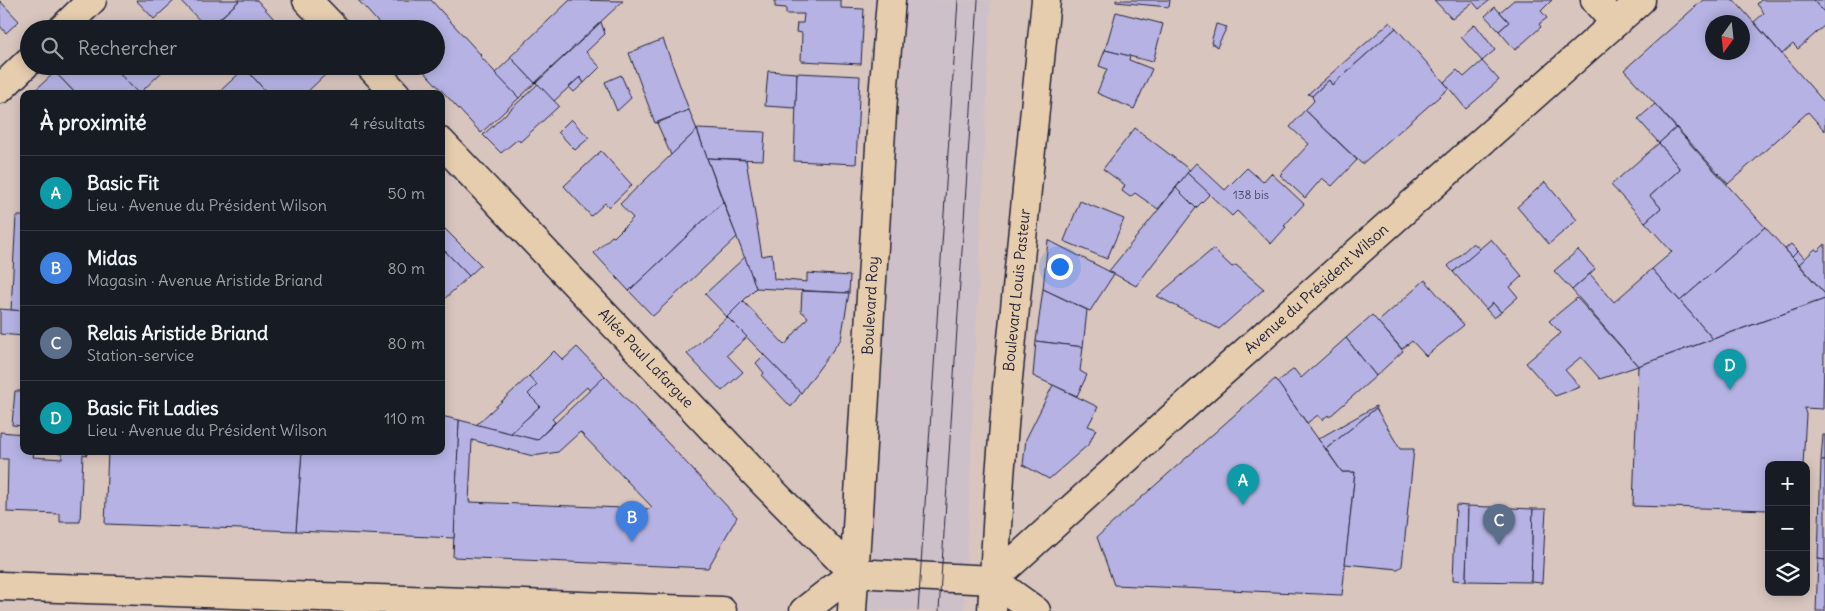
<!DOCTYPE html>
<html lang="fr">
<head>
<meta charset="utf-8">
<style>
	body { margin:0; font-family:Delius,sans-serif; background:#242831; color:#f1f3f6 }
	.controls { position:absolute; right:15px; bottom:15px; display:grid; overflow:hidden; border-radius:10px; box-shadow:0 2px 12px #0003 }
	.controls button { width:45px; height:45px; display:grid; place-items:center; padding:0; border:0; border-bottom:1px solid #363941; background:#171b24; color:#f1f3f6; font:25px sans-serif }
	.compass { position:absolute; left:1705px; top:15px; width:45px; height:45px; border-radius:50%; background:#171b24; box-shadow:0 2px 12px #0003; rotate:195deg }
	.you { position:absolute; left:1059px; top:266px; width:18px; height:18px; margin:-12px; border:4px solid #fff; border-radius:50%; background:#1a73e8; box-shadow:0 0 0 8px #1a73e833 }
	.badge { display:grid; place-items:center; width:32px; height:32px; border-radius:50%; background:#1a73e8; color:#fff; font-size:16px; font-weight:700 }
	.pin { position:absolute; translate:-50% -41px; filter:drop-shadow(0 1px 2px #0008) }
	.pin::after { content:''; position:absolute; top:26px; width:18px; height:15px; background:inherit; clip-path:polygon(0 0,100% 0,50% 100%) }
	.list { margin:0; padding:0; list-style:none }
	h2 { display:flex; justify-content:space-between; align-items:center; height:65px; margin:0; padding:0 20px; font-size:21px }
	h2 small { font-size:16px; font-weight:400; color:#9ea1a6 }
	.list li { display:grid; grid-template-columns:32px 1fr auto; gap:15px; align-items:center; box-sizing:border-box; height:75px; padding:0 20px; border-top:1px solid #363941 }
	.list b { display:block; font-size:19px; white-space:nowrap }
	.list p { margin:0; font-size:16px; white-space:nowrap; color:#9ea1a6 }
	.list em { font-size:16px; font-style:normal; color:#9ea1a6 }
	.icon { flex:none; width:28px; height:28px; fill:none; stroke:currentColor; stroke-width:2; stroke-linecap:round; stroke-linejoin:round }
	.map { position:relative; flex:none; width:1825px; height:611px; overflow:hidden }
	.search { position:absolute; background:#171b24; box-shadow:0 2px 12px #0003; left:20px; top:20px; width:425px; height:55px; display:flex; align-items:center; gap:12px; box-sizing:border-box; padding:0 18px; border-radius:28px; color:#9ea1a6; font-size:19px }
	.panel { position:absolute; background:#171b24; box-shadow:0 2px 12px #0003; left:20px; top:90px; width:425px; height:365px; border-radius:10px }
	.map>svg:first-child { display:block }
	.built { fill:#cec0c9 }
	.building { fill:#b6b3e4; stroke:#22223b; fill-rule:evenodd }
	.lines { fill:none; stroke-linecap:round; stroke-linejoin:round }
	.minor-casing { stroke:#22223b; stroke-width:31 }
	.major-casing { stroke:#22223b; stroke-width:31 }
	.minor { stroke:#e6cdae; stroke-width:28 }
	.major { stroke:#e6cdae; stroke-width:28 }
	.tram { stroke:#22223b; stroke-width:1 }
	.labels { text-anchor:middle; stroke-width:4; stroke-linejoin:round; paint-order:stroke }
	.number-label { font-size:12px; fill:#474665 }
	.street-label { font-size:15px; fill:#22223b; stroke:#e6cdae }
</style>
</head>
<body>
<div class="map">
<svg width="1825" height="611" viewBox="0 0 1825 611">
	<rect width="100%" height="100%" fill="#d8c5be"/>
	<filter id="ink" filterUnits="userSpaceOnUse"><feTurbulence type="fractalNoise" baseFrequency=".02" numOctaves="2"/><feDisplacementMap in="SourceGraphic" scale="10" xChannelSelector="R" yChannelSelector="G"/><feConvolveMatrix kernelMatrix="1 2 1 2 8 2 1 2 1" color-interpolation-filters="sRGB"/></filter>
	<g filter="url(#ink)">
		<polygon class="built" points="876,0 991,0 964,611 848,611"/>
		<g class="building">
			<polygon points="136,0 175,0 154,19"/>
			<polygon points="180,0 240,0 208,29"/>
			<polygon points="240,0 257,0 283,29 211,29 210,28"/>
			<polygon points="358,0 431,0 481,55 480,56 519,98 481,133 419,66 436,66 436,29 384,29"/>
			<polygon points="570,0 623,1 535,83 510,57"/>
			<polygon points="775,0 841,0 841,8 864,9 861,64 801,61 802,33 796,32 797,23 803,23 804,14 786,14 786,8 775,7"/>
			<polygon points="1116,0 1170,0 1169,7 1116,2"/>
			<polygon points="1434,0 1490,0 1479,9 1473,2 1452,19"/>
			<polygon points="1514,0 1552,0 1541,11 1547,18 1539,24 1541,27 1515,50 1499,31 1509,22 1500,12"/>
			<path d="M1703 0H1734L1825 103V131L1808 112 1728 184 1624 70ZM1712 22H1742V52H1712Z"/>
			<polygon points="1761,0 1813,0 1825,13 1825,25 1798,49 1793,44 1782,54 1754,22 1764,13 1757,4"/>
			<polygon points="1813,0 1825,0 1825,13"/>
			<polygon points="0,1 19,21 6,33 0,26"/>
			<polygon points="1495,7 1509,22 1499,31 1485,16"/>
			<polygon points="1116,12 1163,24 1153,62 1105,50"/>
			<polygon points="601,22 605,34 586,52 600,67 584,83 580,77 554,101 536,83"/>
			<polygon points="1390,22 1396,28 1332,85 1329,80 1312,96 1308,94"/>
			<polygon points="1216,24 1227,27 1217,47 1211,43"/>
			<polygon points="1475,24 1495,50 1482,61 1461,37"/>
			<polygon points="1396,28 1449,88 1362,164 1305,110 1314,101 1312,96 1329,80 1332,85"/>
			<polygon points="663,39 689,110 655,123 629,53"/>
			<polygon points="1105,50 1130,56 1129,60 1152,69 1134,109 1097,93 1107,69 1099,66"/>
			<polygon points="511,58 535,83 519,98 495,73"/>
			<polygon points="1482,61 1499,80 1466,109 1444,82 1457,70 1464,77"/>
			<polygon points="62,66 113,66 139,94 76,94 55,72"/>
			<polygon points="116,66 168,66 139,94 114,68"/>
			<polygon points="247,66 318,66 326,74 305,94 268,94 245,68"/>
			<polygon points="245,68 268,94 260,94 259,92 257,94 218,93"/>
			<polygon points="768,71 797,73 796,108 765,106"/>
			<polygon points="55,72 76,94 32,94 32,93"/>
			<polygon points="797,73 860,76 856,164 794,161"/>
			<polygon points="621,75 631,98 617,111 605,82"/>
			<polygon points="580,77 584,83 574,92 569,87"/>
			<polygon points="538,84 559,106 520,142 518,139 501,153 483,135"/>
			<polygon points="1655,104 1676,128 1659,143 1638,119"/>
			<polygon points="689,110 697,130 671,155 657,123"/>
			<polygon points="1305,110 1357,160 1332,186 1322,178 1305,198 1280,175 1309,144 1290,127"/>
			<polygon points="571,119 589,138 575,150 558,132"/>
			<polygon points="1135,128 1190,170 1158,209 1135,193 1130,197 1122,191 1125,185 1103,169"/>
			<polygon points="1676,128 1765,227 1680,301 1652,269 1672,252 1645,222 1661,208 1650,196 1680,169 1659,143"/>
			<polygon points="697,129 765,132 763,160 707,158"/>
			<polygon points="697,130 723,202 629,291 594,253 612,236 614,237 633,218 620,204"/>
			<polygon points="1659,143 1680,169 1650,196 1661,208 1645,222 1611,185"/>
			<polygon points="601,151 632,185 609,207 605,203 591,216 564,186"/>
			<polygon points="707,158 746,160 762,256 772,254 774,279 807,282 807,273 850,276 849,293 756,288"/>
			<polygon points="1196,163 1225,190 1247,168 1263,182 1271,173 1304,204 1284,226 1286,227 1271,244 1237,211 1232,216 1187,173"/>
			<polygon points="1187,173 1210,194 1196,208 1176,188"/>
			<polygon points="1545,182 1577,220 1549,244 1517,207"/>
			<polygon points="1176,188 1196,208 1136,286 1109,271"/>
			<polygon points="1080,201 1124,219 1107,259 1064,241"/>
			<polygon points="723,202 737,237 653,316 629,291"/>
			<polygon points="16,216 24,216 24,311 11,310"/>
			<polygon points="441,225 481,265 469,276 441,247"/>
			<polygon points="1765,227 1825,294 1825,299 1713,339 1680,301"/>
			<polygon points="1491,239 1522,276 1510,287 1518,297 1501,312 1493,303 1486,309 1453,272"/>
			<polygon points="1048,240 1114,274 1090,311 1043,289"/>
			<polygon points="1473,243 1480,249 1453,272 1448,266"/>
			<polygon points="1791,244 1798,251 1792,257 1785,249"/>
			<polygon points="1825,244 1825,294 1799,264 1815,249 1818,251"/>
			<polygon points="441,247 469,276 441,302"/>
			<polygon points="1213,249 1232,267 1236,265 1264,289 1219,329 1157,296"/>
			<polygon points="1578,250 1595,269 1572,290 1554,271"/>
			<polygon points="1798,251 1805,259 1799,264 1792,257"/>
			<polygon points="745,257 756,288 727,317 705,294"/>
			<polygon points="1652,269 1713,339 1638,366 1572,290 1590,274 1614,302"/>
			<polygon points="1425,280 1464,325 1426,356 1412,341 1402,349 1378,322"/>
			<polygon points="1043,289 1087,310 1083,347 1036,341"/>
			<polygon points="802,291 849,293 841,339 801,393 727,317 743,301 785,345 808,317 801,311"/>
			<polygon points="1577,298 1638,366 1600,379 1581,357 1565,370 1580,387 1555,396 1526,363 1561,333 1549,321"/>
			<polygon points="1825,299 1823,409 1804,408 1806,414 1803,465 1769,465 1769,510 1633,506 1638,366"/>
			<polygon points="1493,303 1501,312 1494,318 1486,309"/>
			<polygon points="0,309 24,311 24,336 0,334"/>
			<polygon points="1372,315 1403,351 1376,376 1346,338"/>
			<polygon points="727,317 747,337 727,355 743,372 722,391 687,354"/>
			<polygon points="1346,338 1376,376 1329,417 1328,415 1322,420 1318,415 1307,423 1277,382 1294,369 1301,378"/>
			<polygon points="1036,341 1083,347 1080,371 1087,375 1077,396 1033,376"/>
			<polygon points="577,347 605,376 590,391 587,387 552,419 555,422 537,440 510,434 540,406 528,394 537,385 529,376 554,351 563,360"/>
			<polygon points="764,355 801,393 791,407 762,376 764,373 756,363"/>
			<polygon points="529,376 537,385 528,394 540,406 510,434 476,425"/>
			<path d="M605 376 737 517 708 568 453 557 459 420 537 440ZM580 432 652 507 649 509 469 502 472 440 533 456 558 452Z"/>
			<polygon points="1275,379 1342,472 1355,472 1342,595 1114,585 1097,537"/>
			<polygon points="1053,385 1098,407 1088,426 1096,429 1089,444 1049,479 1023,465 1026,439"/>
			<polygon points="15,391 24,391 24,426 12,425"/>
			<polygon points="1376,406 1376,408 1326,449 1318,439"/>
			<polygon points="1376,408 1400,449 1414,449 1402,566 1398,569 1345,564 1355,472 1342,472 1326,449"/>
			<polygon points="441,416 459,420 454,538 296,531 302,451 441,451"/>
			<polygon points="0,432 24,434 24,451 34,451 33,457 62,459 62,453 35,451 87,451 87,455 83,454 80,522 60,522 60,514 7,512 8,459 0,459"/>
			<polygon points="1823,435 1825,435 1825,461 1821,461"/>
			<polygon points="108,451 302,451 296,531 105,524"/>
			<polygon points="1821,461 1825,461 1825,560 1818,559"/>
			<polygon points="1456,505 1468,506 1466,581 1453,580"/>
			<polygon points="1468,506 1533,509 1531,582 1466,581"/>
			<polygon points="1533,509 1546,509 1542,583 1531,582"/>
			<polygon points="1818,559 1825,560 1825,611 1816,611"/>
		</g>
		<g class="lines">
			<g class="minor-casing">
				<g id="minor">
					<polyline points="307,0 335,29"/>
					<polyline points="1595,0 1615,23"/>
					<polyline points="62,29 92,0"/>
					<polyline points="370,66 396,94"/>
					<polyline points="0,89 29,61"/>
					<path id="s1" d="M441 142 764 483 853 573"/>
					<path id="s2" d="M993 580 1197 395 1641 0"/>
					<polyline points="804,611 853,573 993,580 1036,611"/>
					<path id="s3" d="M852 611 883 97 891 0"/>
					<path id="s4" d="M992 611 1000 476 1007 388 1046 0"/>
				</g>
			</g>
			<g class="major-casing">
				<polyline id="major" points="0,586 722,611"/>
			</g>
			<use href="#minor" class="minor"/>
			<use href="#major" class="major"/>
			<g class="tram">
				<polyline points="918,611 958,0"/>
				<polyline points="939,611 978,0"/>
			</g>
		</g>
	</g>
	<g class="labels">
		<g class="number-label">
			<text x="1251" y="199">138 bis</text>
		</g>
		<g class="street-label">
			<text dy="5" stroke="none"><textPath href="#s2" startOffset="435">Avenue du Président Wilson</textPath></text>
			<text dy="5" stroke="none"><textPath href="#s4" startOffset="322">Boulevard Louis Pasteur</textPath></text>
			<text dy="5" stroke="none"><textPath href="#s3" startOffset="306">Boulevard Roy</textPath></text>
			<text dy="5" stroke="none"><textPath href="#s1" startOffset="298">Allée Paul Lafargue</textPath></text>
		</g>
	</g>
</svg>
<div class="controls">
<button>+</button>
<button>−</button>
<button><svg class="icon" aria-label="layers" viewBox="0 0 24 24"><path d="M12 4l9 5-9 5-9-5zM3 14l9 5 9-5"/></svg></button>
</div>
<svg class="compass" viewBox="-18 -18 36 36"><path d="M0-13l5 13h-10z" fill="#e53935"/><path d="M0 13l5-13h-10z" fill="#9ea1a6"/></svg>
<div class="you"></div>
<div class="pin badge" style="left:1243px;top:505px;background:#0f9aa8">A</div>
<div class="pin badge" style="left:632px;top:542px;background:#3f7fe0">B</div>
<div class="pin badge" style="left:1499px;top:545px;background:#5c6f8a">C</div>
<div class="pin badge" style="left:1730px;top:390px;background:#0f9aa8">D</div>
<div class="search"><svg class="icon" aria-label="search" viewBox="0 0 24 24"><circle cx="10" cy="10" r="6"/><path d="M15 15l6 6"/></svg>Rechercher</div>
<section class="panel">
<h2>À proximité<small>4 résultats</small></h2>
<ul class="list">
<li><span class="badge" style="background:#0f9aa8">A</span><div><b>Basic Fit</b><p>Lieu · Avenue du Président Wilson</p></div><em>50 m</em></li>
<li><span class="badge" style="background:#3f7fe0">B</span><div><b>Midas</b><p>Magasin · Avenue Aristide Briand</p></div><em>80 m</em></li>
<li><span class="badge" style="background:#5c6f8a">C</span><div><b>Relais Aristide Briand</b><p>Station-service</p></div><em>80 m</em></li>
<li><span class="badge" style="background:#0f9aa8">D</span><div><b>Basic Fit Ladies</b><p>Lieu · Avenue du Président Wilson</p></div><em>110 m</em></li>
</ul>
</section>
</div>
</body>
</html>
